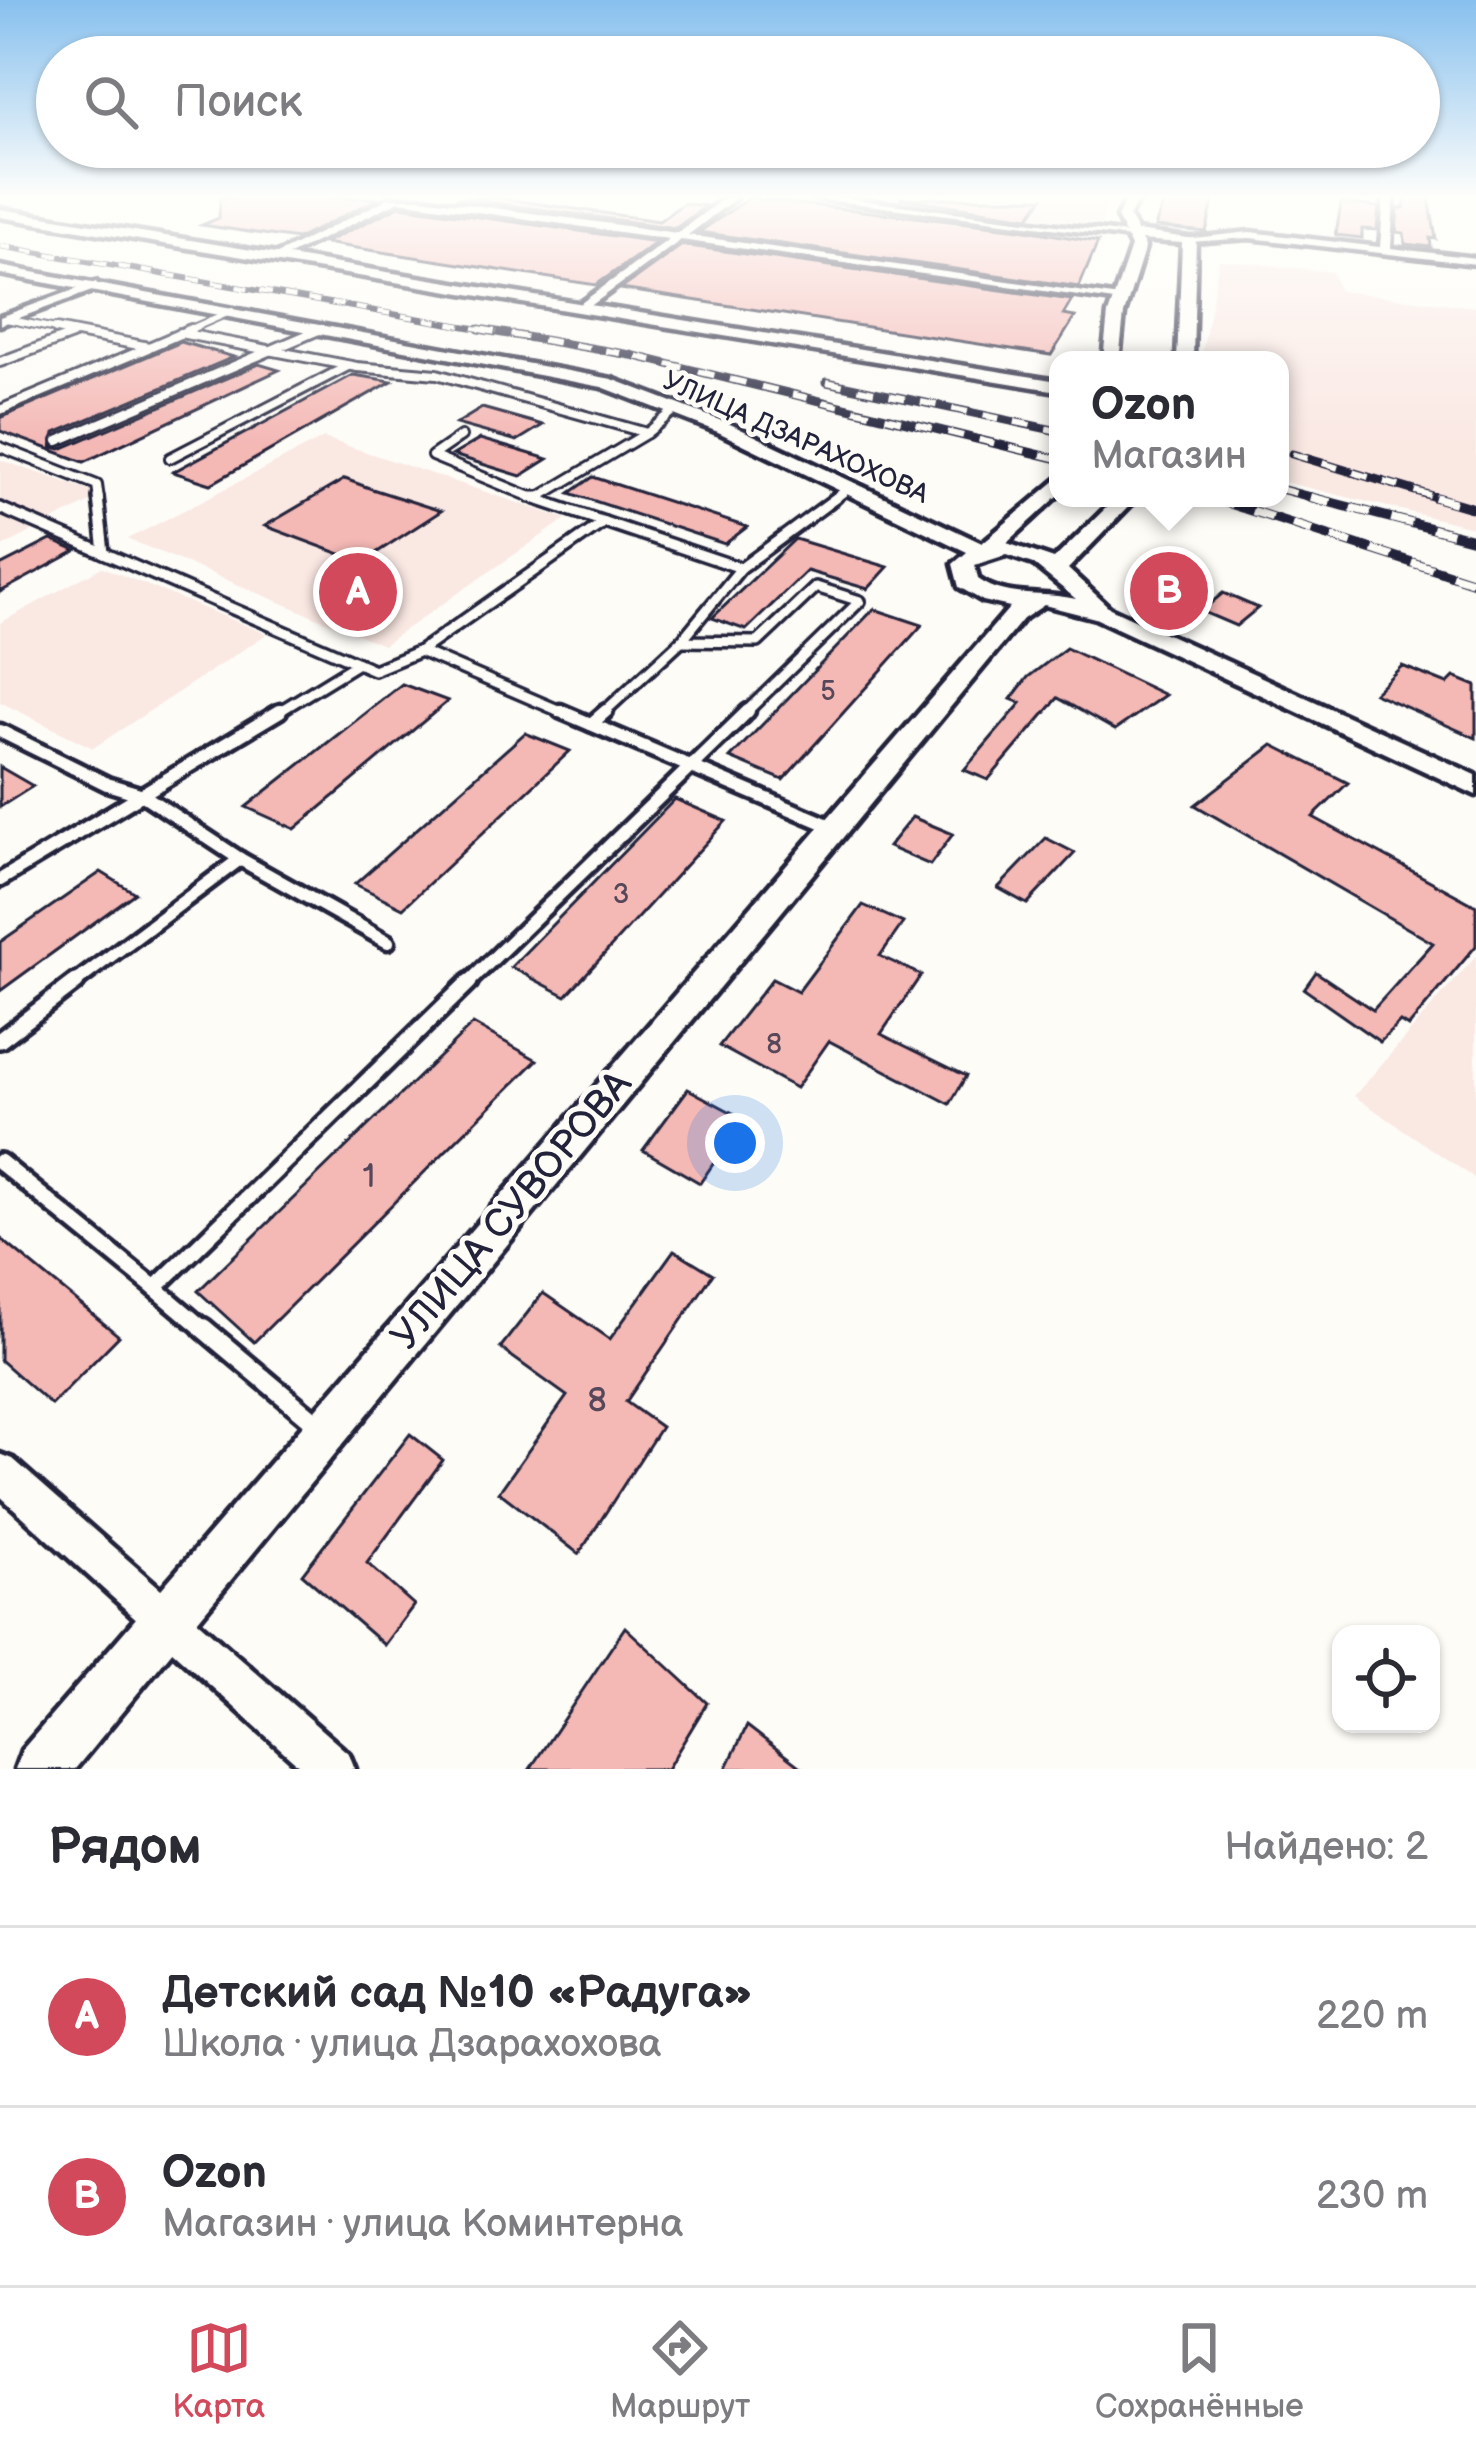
<!DOCTYPE html>
<html lang="ru">
<head>
<meta charset="utf-8">
<style>
	body { margin:0; font-family:"Balsamiq Sans",sans-serif; background:#f7f7f7; color:#2b2b33 }
	.controls { position:absolute; right:36px; bottom:36px; display:grid; overflow:hidden; border-radius:24px; box-shadow:0 3px 9px #0004 }
	.controls button { width:108px; height:108px; display:grid; place-items:center; padding:0; border:0; border-bottom:3px solid #e1e1e2; background:#fff; color:#2b2b33; font:60px sans-serif }
	.you { position:absolute; left:735px; top:1143px; width:42px; height:42px; margin:-30px; border:9px solid #fff; border-radius:50%; background:#1a73e8; box-shadow:0 0 0 18px #1a73e833 }
	.badge { display:grid; place-items:center; width:78px; height:78px; border-radius:50%; background:#d1495b; color:#fff; font-size:39px; font-weight:700 }
	.pin { position:absolute; translate:-50% -50%; border:6px solid #fff; box-shadow:0 3px 12px #0006 }
	.popup { position:absolute; left:1049px; top:351px; width:240px; height:156px; box-sizing:border-box; display:grid; place-content:center; border-radius:24px; background:#fff; filter:drop-shadow(0 3px 9px #0005); font-size:39px; white-space:nowrap; color:#7c7c81 }
	.popup b { font-size:45px; color:#2b2b33 }
	.popup::after { content:''; position:absolute; left:50%; top:100%; margin-left:-24px; border:24px solid transparent; border-top-color:#fff }
	.list { margin:0; padding:0; list-style:none }
	h2 { display:flex; justify-content:space-between; align-items:center; height:156px; margin:0; padding:0 48px; font-size:51px }
	h2 small { font-size:39px; font-weight:400; color:#7c7c81 }
	.list li { display:grid; grid-template-columns:78px 1fr auto; gap:36px; align-items:center; box-sizing:border-box; height:180px; padding:0 48px; border-top:3px solid #e1e1e2 }
	.list b { display:block; font-size:45px; white-space:nowrap }
	.list p { margin:0; font-size:39px; white-space:nowrap; color:#7c7c81 }
	.list em { font-size:39px; font-style:normal; color:#7c7c81 }
	.icon { flex:none; width:66px; height:66px; fill:none; stroke:currentColor; stroke-width:2; stroke-linecap:round; stroke-linejoin:round }
	.map { position:relative; flex:none; width:1476px; height:1769px; overflow:hidden }
	.search { position:absolute; background:#fff; box-shadow:0 3px 9px #0004; left:36px; right:36px; top:36px; height:132px; display:flex; align-items:center; gap:30px; box-sizing:border-box; padding:0 42px; border-radius:66px; color:#7c7c81; font-size:45px }
	.sheet { height:516px; background:#fff }
	nav { display:flex; justify-content:space-around; align-items:center; box-sizing:border-box; height:168px; border-top:3px solid #e1e1e2; background:#fff; font-size:33px; color:#7c7c81 }
	nav a { display:grid; justify-items:center; gap:6px }
	nav .on { color:#d1495b }
	.map>svg:first-child { display:block }
	.built { fill:#fae8e3 }
	.building { fill:#f4b8b5; stroke:#22223b; stroke-width:3 }
	.lines { fill:none; stroke-linecap:round; stroke-linejoin:round }
	.service-far5-casing { stroke:#22223b; stroke-width:10 }
	.service-far4-casing { stroke:#22223b; stroke-width:14 }
	.service-far3-casing { stroke:#22223b; stroke-width:16 }
	.service-far2-casing { stroke:#22223b; stroke-width:21 }
	.service-far1-casing { stroke:#22223b; stroke-width:24 }
	.service-casing { stroke:#22223b; stroke-width:27 }
	.minor-casing { stroke:#22223b; stroke-width:9 }
	.tertiary-casing { stroke:#22223b; stroke-width:9 }
	.service-far5 { stroke:#fdfcf7; stroke-width:6 }
	.service-far4 { stroke:#fdfcf7; stroke-width:8 }
	.service-far3 { stroke:#fdfcf7; stroke-width:9 }
	.service-far2 { stroke:#fdfcf7; stroke-width:12 }
	.service-far1 { stroke:#fdfcf7; stroke-width:15 }
	.service { stroke:#fdfcf7; stroke-width:18 }
	.minor { fill:#fdfcf7; fill-rule:evenodd }
	.tertiary { fill:#fdfcf7; fill-rule:evenodd }
	.rail-far2-casing { stroke:#22223b; stroke-width:6 }
	.rail-far1-casing { stroke:#22223b; stroke-width:9 }
	.rail-casing { stroke:#22223b; stroke-width:10 }
	.rail-far2 { stroke:#fdfcf7; stroke-width:4.5; stroke-dasharray:12; stroke-linecap:butt }
	.rail-far1 { stroke:#fdfcf7; stroke-width:6; stroke-dasharray:16; stroke-linecap:butt }
	.rail { stroke:#fdfcf7; stroke-width:8; stroke-dasharray:21; stroke-linecap:butt }
	.labels { text-anchor:middle; stroke-width:10; stroke-linejoin:round; paint-order:stroke }
	.far-street-label { font-size:27px; fill:#22223b; stroke:#fdfcf7 }
	.number-label { font-size:27px; fill:#56485a }
	.near-number-label { font-size:33px; fill:#56485a }
	.near-street-label { font-size:39px; fill:#22223b; stroke:#fdfcf7 }
</style>
</head>
<body>
<div class="map">
<svg width="1476" height="1769" viewBox="0 0 1476 1769">
	<rect width="100%" height="100%" fill="#fdfcf7"/>
	<filter id="ink" filterUnits="userSpaceOnUse"><feTurbulence type="fractalNoise" baseFrequency=".00833" numOctaves="2"/><feDisplacementMap in="SourceGraphic" scale="24" xChannelSelector="R" yChannelSelector="G"/><feConvolveMatrix kernelMatrix="1 2 1 2 8 2 1 2 1" color-interpolation-filters="sRGB"/></filter>
	<g filter="url(#ink)">
		<g class="built">
			<polygon points="888,198 1111,198 1101,225"/>
			<polygon points="1219,260 1332,272 1339,291 1476,307 1476,528 1280,481 1280,360 1201,360"/>
			<polygon points="324,438 566,519 383,645 128,539"/>
			<polygon points="0,460 104,495 0,548"/>
			<polygon points="102,567 267,634 93,748 0,702 0,623"/>
			<polygon points="1476,956 1476,1179 1354,1096"/>
		</g>
		<g class="building">
			<polygon points="220,198 379,198 297,239 202,225 219,218"/>
			<polygon points="456,198 499,198 659,221 684,203 706,206 676,228"/>
			<polygon points="749,198 1020,229 1098,242 1079,287 699,232"/>
			<polygon points="899,198 1043,198 1029,217"/>
			<polygon points="1165,198 1214,198 1206,232 1155,227"/>
			<polygon points="1406,198 1429,198 1436,239 1430,238 1431,247 1405,244 1404,233 1396,232 1398,209 1404,208"/>
			<polygon points="1341,203 1379,207 1377,230 1362,229 1362,238 1336,235"/>
			<polygon points="400,206 657,242 596,285 324,243"/>
			<polygon points="682,245 1072,300 1063,315 1075,317 1051,355 621,289"/>
			<polygon points="181,342 234,357 55,433 52,447 61,449 259,364 279,370 84,462 0,431 0,418"/>
			<polygon points="353,375 392,381 211,484 173,472"/>
			<polygon points="482,408 543,425 517,441 456,424"/>
			<polygon points="480,439 548,459 521,476 453,455"/>
			<polygon points="593,477 747,527 725,544 570,493"/>
			<polygon points="345,479 372,489 441,511 362,562 265,526"/>
			<polygon points="795,539 888,567 868,589 807,571 746,630 712,618"/>
			<polygon points="51,540 76,551 0,592 0,566"/>
			<polygon points="1223,593 1258,608 1236,626 1201,611"/>
			<polygon points="874,609 922,625 783,780 730,758"/>
			<polygon points="1066,648 1165,695 1115,730 1058,698 988,780 964,770 1021,703 1011,699 1028,677"/>
			<polygon points="1402,666 1447,684 1454,677 1476,686 1476,738 1374,693"/>
			<polygon points="402,684 448,701 295,829 246,807"/>
			<polygon points="525,733 570,751 403,908 355,884"/>
			<polygon points="1273,745 1348,783 1313,817 1476,906 1476,946 1408,1027 1400,1022 1380,1042 1304,989 1316,972 1373,1010 1433,943 1195,805"/>
			<polygon points="0,767 33,786 0,807"/>
			<polygon points="675,799 726,821 566,996 511,967"/>
			<polygon points="912,817 953,834 930,865 888,847"/>
			<polygon points="1046,838 1075,853 1027,904 998,888"/>
			<polygon points="101,872 135,893 0,991 0,942"/>
			<polygon points="863,905 903,923 880,956 921,975 881,1034 966,1076 950,1104 829,1041 796,1088 719,1046 772,979 798,992"/>
			<polygon points="473,1024 537,1060 254,1342 198,1291"/>
			<polygon points="688,1089 744,1119 700,1183 643,1150"/>
			<polygon points="0,1238 119,1336 51,1405 0,1360"/>
			<polygon points="674,1250 713,1274 626,1402 661,1427 579,1554 499,1492 567,1396 500,1348 543,1293 610,1339"/>
			<polygon points="410,1434 443,1460 367,1563 414,1605 384,1645 302,1574"/>
			<polygon points="625,1627 707,1703 667,1769 530,1769"/>
			<polygon points="747,1726 803,1769 726,1769"/>
		</g>
		<g class="lines">
			<g class="service-far5-casing">
				<g id="service-far5">
					<polyline points="6,319 71,332"/>
					<polyline points="184,332 232,311"/>
					<polyline points="314,332 323,328"/>
				</g>
			</g>
			<g class="service-far4-casing">
				<g id="service-far4">
					<polyline points="56,329 149,347 191,329"/>
					<polyline points="180,333 357,367 437,374 647,433 676,409"/>
					<polyline points="0,362 72,335"/>
					<polyline points="0,410 148,348"/>
					<polyline points="461,436 432,456 536,499 647,433"/>
					<polyline points="58,441 321,329"/>
					<polyline points="0,447 97,485 99,500"/>
					<polyline points="170,458 348,366"/>
					<polyline points="833,500 849,488"/>
				</g>
			</g>
			<g class="service-far3-casing">
				<g id="service-far3">
					<polyline points="98,497 104,553"/>
					<polyline points="531,497 540,497"/>
					<polyline points="536,499 741,568 837,497"/>
					<polyline points="0,508 374,670 420,651 567,714"/>
					<polyline points="741,568 681,641 758,642 816,587 860,601 744,714"/>
					<polyline points="420,651 604,522"/>
					<polyline points="275,714 358,663"/>
					<polyline points="602,714 681,641"/>
				</g>
			</g>
			<g class="service-far2-casing">
				<g id="service-far2">
					<polyline points="560,711 833,827"/>
					<polyline points="591,724 606,711"/>
					<polyline points="0,731 107,784 143,795 240,859 388,942"/>
					<polyline points="0,880 280,711"/>
					<polyline points="72,985 240,859"/>
					<polyline points="466,985 748,711"/>
				</g>
			</g>
			<g class="service-far1-casing">
				<g id="service-far1">
					<polyline points="0,1040 76,982"/>
					<polyline points="0,1162 155,1288"/>
					<polyline points="206,1331 155,1288 469,982"/>
				</g>
			</g>
			<g class="service-casing">
				<polyline id="service" points="203,1328 321,1427"/>
			</g>
			<g class="minor-casing">
				<g id="minor">
					<polygon points="389,198 422,198 677,233 724,198 736,198 688,235 1127,298 1121,302 681,240 585,310 581,303 669,239 399,201 285,257 275,255"/>
					<polygon points="812,198 844,198 1136,235 1131,238"/>
					<polygon points="1384,198 1394,198 1391,248 1476,258 1476,264 1250,238 1189,242 1184,239 1250,232 1380,247"/>
					<polygon points="96,282 100,288 0,325 0,317"/>
					<polygon points="0,1454 13,1459 349,1754 355,1769 303,1769 0,1496"/>
				</g>
			</g>
			<g class="tertiary-casing">
				<g id="tertiary">
					<polygon points="1127,198 1139,198 1129,217 1137,231 1196,239 1193,360 1177,360 1182,243 1141,240 1145,247 1124,314 1119,360 1103,360 1108,314 1131,247 1117,217"/>
					<polygon points="0,209 1058,381 1058,391 0,217"/>
					<path d="M0 266 612 379 730 424 982 543 1058 479V496L1007 543 1054 559 1116 498H1137L1068 569 1110 608 1476 775V795L1095 618 1044 605 1023 619 75 1769H15L22 1750 1010 607 983 601 959 587 953 564 967 552 718 432 602 387 0 274ZM1006 555 1033 564 1076 599C1042 591 1007 600 978 579L975 565Z"/>
				</g>
			</g>
			<use href="#service-far5" class="service-far5"/>
			<use href="#service-far4" class="service-far4"/>
			<use href="#service-far3" class="service-far3"/>
			<use href="#service-far2" class="service-far2"/>
			<use href="#service-far1" class="service-far1"/>
			<use href="#service" class="service"/>
			<use href="#minor" class="minor"/>
			<use href="#tertiary" class="tertiary"/>
			<g class="rail-far2-casing">
				<polyline id="rail-far2" points="0,246 497,332"/>
			</g>
			<g class="rail-far1-casing">
				<g id="rail-far1">
					<polyline points="479,329 631,355 1058,459"/>
					<polyline points="827,382 1058,431"/>
					<polyline points="1292,454 1445,500"/>
					<polyline points="1280,489 1322,500"/>
					<polyline points="1212,498 1218,500"/>
				</g>
			</g>
			<g class="rail-casing">
				<g id="rail">
					<polyline points="1310,497 1476,540"/>
					<polyline points="1435,497 1476,509"/>
					<polyline points="1212,498 1476,583"/>
				</g>
			</g>
			<use href="#rail-far2" class="rail-far2"/>
			<use href="#rail-far1" class="rail-far1"/>
			<use href="#rail" class="rail"/>
		</g>
	</g>
	<linearGradient id="sky" x2="0" y2="1"><stop stop-color="#87c0ee"/><stop offset="0.44" stop-color="#fefefb"/><stop offset="1" stop-color="#fefefb" stop-opacity="0"/></linearGradient>
	<rect width="1476" height="446" fill="url(#sky)"/>
	<g class="labels">
		<g class="far-street-label">
			<text transform="translate(796 437) rotate(24)" y="9">УЛИЦА ДЗАРАХОХОВА</text>
		</g>
		<g class="number-label">
			<text x="828" y="700">5</text>
			<text x="621" y="903">3</text>
			<text x="774" y="1053">8</text>
		</g>
		<g class="near-number-label">
			<text x="369" y="1187">1</text>
			<text x="597" y="1411">8</text>
		</g>
		<g class="near-street-label">
			<text transform="translate(510 1209) rotate(-50)" y="14">УЛИЦА СУВОРОВА</text>
		</g>
	</g>
</svg>
<div class="controls">
<button><svg class="icon" aria-label="locate" viewBox="0 0 24 24"><circle cx="12" cy="12" r="6"/><path d="M12 2v4M12 18v4M2 12h4M18 12h4"/></svg></button>
</div>
<div class="you"></div>
<div class="pin badge" style="left:358px;top:592px">A</div>
<div class="pin badge" style="left:1169px;top:591px">B</div>
<div class="popup"><b>Ozon</b>Магазин</div>
<div class="search"><svg class="icon" aria-label="search" viewBox="0 0 24 24"><circle cx="10" cy="10" r="6"/><path d="M15 15l6 6"/></svg>Поиск</div>
</div>
<section class="sheet">
<h2>Рядом<small>Найдено: 2</small></h2>
<ul class="list">
<li><span class="badge">A</span><div><b>Детский сад №10 «Радуга»</b><p>Школа · улица Дзарахохова</p></div><em>220 m</em></li>
<li><span class="badge">B</span><div><b>Ozon</b><p>Магазин · улица Коминтерна</p></div><em>230 m</em></li>
</ul>
</section>
<nav>
<a class="on"><svg class="icon" aria-label="map" viewBox="0 0 24 24"><path d="M3 6l6-2 6 2 6-2v14l-6 2-6-2-6 2zM9 4v14M15 6v14"/></svg>Карта</a>
<a><svg class="icon" aria-label="directions" viewBox="0 0 24 24"><path d="M12 3l9 9-9 9-9-9zM9 14v-3h6M13 9l2 2-2 2"/></svg>Маршрут</a>
<a><svg class="icon" aria-label="saved" viewBox="0 0 24 24"><path d="M7 4h10v16l-5-4-5 4z"/></svg>Сохранённые</a>
</nav>
</body>
</html>
